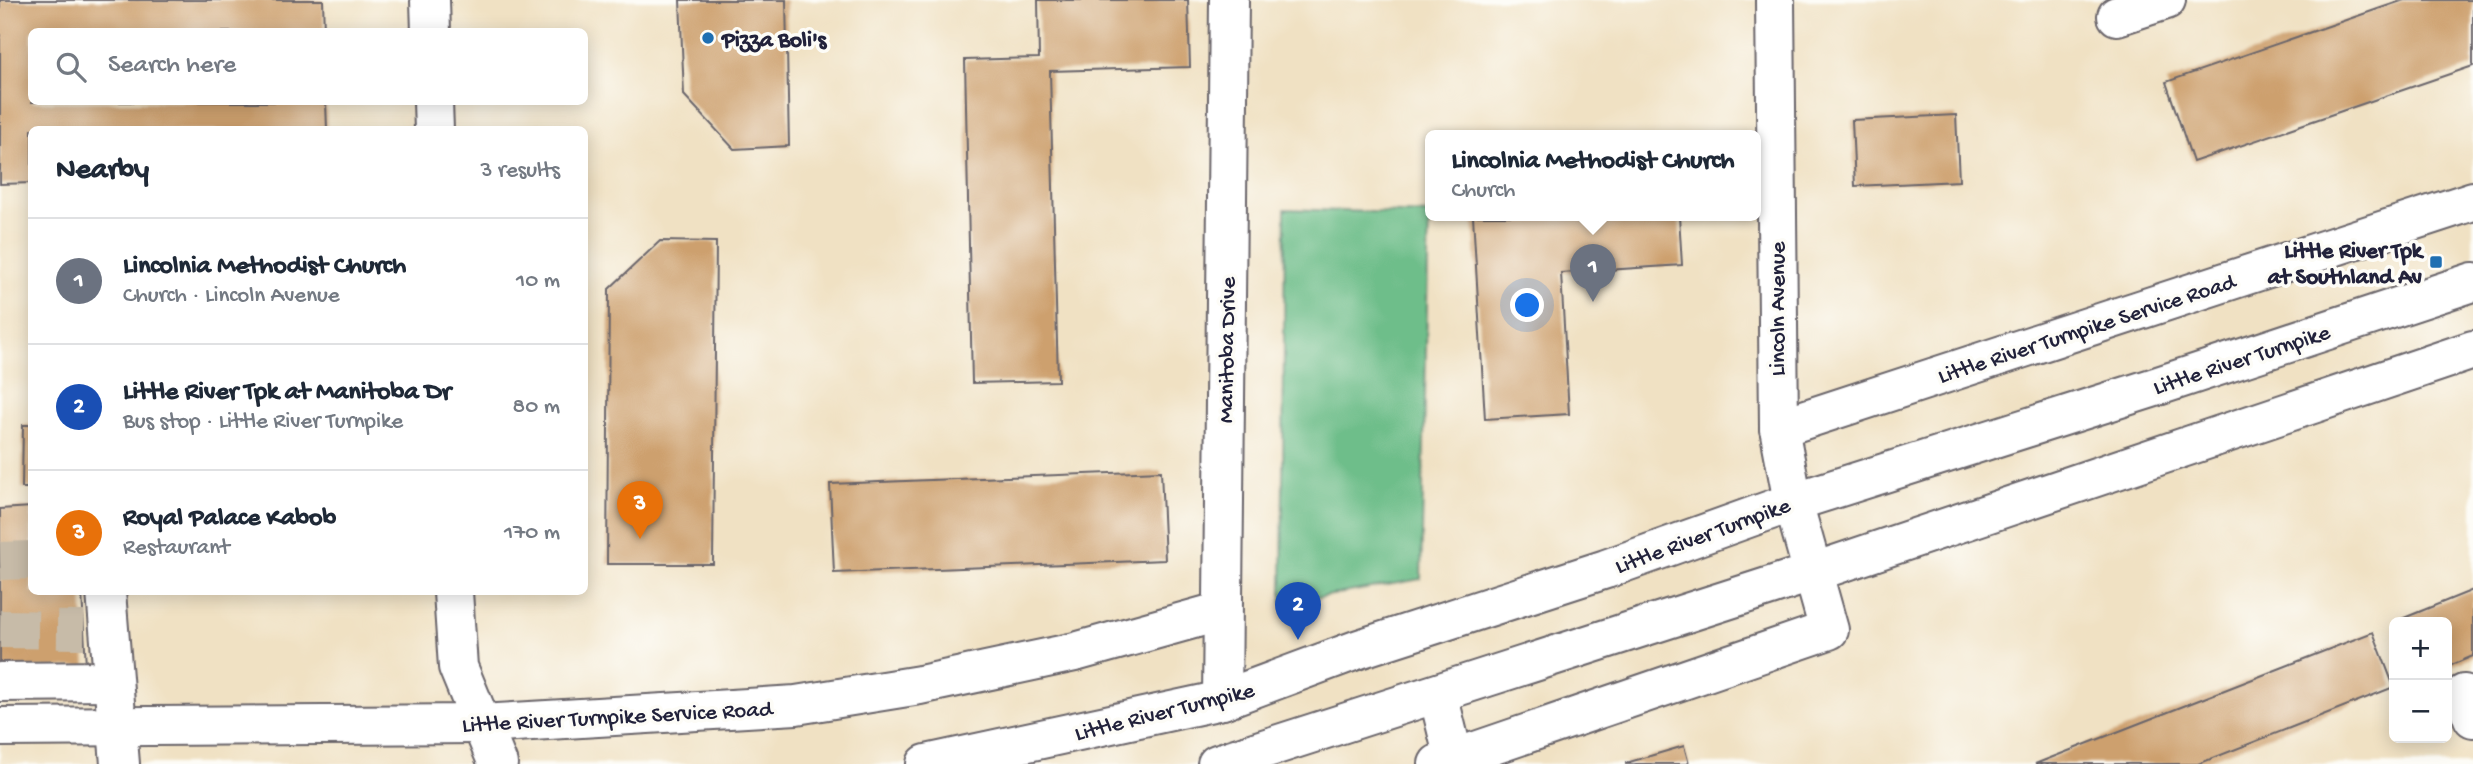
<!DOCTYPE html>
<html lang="en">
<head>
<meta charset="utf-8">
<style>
	body { margin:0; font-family:"Gochi Hand",sans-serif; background:#f6f6f7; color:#1f2937 }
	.controls { position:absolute; right:21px; bottom:21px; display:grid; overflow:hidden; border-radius:10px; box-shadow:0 4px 18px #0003 }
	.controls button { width:63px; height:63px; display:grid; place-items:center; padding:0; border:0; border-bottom:2px solid #e0e1e3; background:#fff; color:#1f2937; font:35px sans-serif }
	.you { position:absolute; left:1528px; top:306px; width:24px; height:24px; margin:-18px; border:5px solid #fff; border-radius:50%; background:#1a73e8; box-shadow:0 0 0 10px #1a73e833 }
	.badge { display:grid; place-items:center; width:46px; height:46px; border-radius:50%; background:#0f766e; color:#fff; font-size:23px; font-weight:700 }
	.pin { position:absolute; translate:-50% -58px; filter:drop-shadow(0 2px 4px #0008) }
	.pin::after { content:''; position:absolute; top:37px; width:24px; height:21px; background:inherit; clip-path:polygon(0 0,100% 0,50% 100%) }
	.popup { position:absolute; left:1425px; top:130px; width:336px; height:91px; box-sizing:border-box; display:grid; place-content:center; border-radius:10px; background:#fff; filter:drop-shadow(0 2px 5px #0005); font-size:23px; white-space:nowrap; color:#747a83 }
	.popup b { font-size:26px; color:#1f2937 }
	.popup::after { content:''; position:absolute; left:50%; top:100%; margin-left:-14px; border:14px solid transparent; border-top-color:#fff }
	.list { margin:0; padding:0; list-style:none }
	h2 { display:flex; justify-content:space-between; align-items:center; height:91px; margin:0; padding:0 28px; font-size:30px }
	h2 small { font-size:23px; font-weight:400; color:#747a83 }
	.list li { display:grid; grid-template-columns:46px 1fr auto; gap:21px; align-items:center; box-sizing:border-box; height:126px; padding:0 28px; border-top:2px solid #e0e1e3 }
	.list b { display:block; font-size:26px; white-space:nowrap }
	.list p { margin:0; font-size:23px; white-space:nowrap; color:#747a83 }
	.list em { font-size:23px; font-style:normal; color:#747a83 }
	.icon { flex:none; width:38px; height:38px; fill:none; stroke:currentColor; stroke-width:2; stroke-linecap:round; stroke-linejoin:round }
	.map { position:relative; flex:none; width:2473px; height:764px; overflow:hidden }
	.search { position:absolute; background:#fff; box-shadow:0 4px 18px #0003; left:28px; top:28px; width:560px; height:77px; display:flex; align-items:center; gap:18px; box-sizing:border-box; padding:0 24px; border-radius:10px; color:#747a83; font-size:26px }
	.panel { position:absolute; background:#fff; box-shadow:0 4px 18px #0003; left:28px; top:126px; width:560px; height:469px; border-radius:10px }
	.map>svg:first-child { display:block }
	.forest { fill:#6ebe8a; stroke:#487062; stroke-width:2 }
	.building { fill:#cda06e }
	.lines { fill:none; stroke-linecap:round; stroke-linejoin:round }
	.minor-tunnel { stroke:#c7bba8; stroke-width:38; stroke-dasharray:38 19; stroke-linecap:butt }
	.minor-casing { stroke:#6a656b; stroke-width:42 }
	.major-casing { stroke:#6a656b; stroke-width:42 }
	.minor { stroke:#fff; stroke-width:38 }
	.major { stroke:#fff; stroke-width:38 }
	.poi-dot { fill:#1f6fb2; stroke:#fdfcf7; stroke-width:2.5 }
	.labels { text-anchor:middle; stroke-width:7; stroke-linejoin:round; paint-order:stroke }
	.poi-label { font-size:23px; font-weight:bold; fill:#22223b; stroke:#fdfcf7; text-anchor:start }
	.street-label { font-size:23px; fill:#22223b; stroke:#fdfcf7 }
</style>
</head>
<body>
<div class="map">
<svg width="2473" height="764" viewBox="0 0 2473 764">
	<rect width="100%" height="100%" fill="#fdfcf7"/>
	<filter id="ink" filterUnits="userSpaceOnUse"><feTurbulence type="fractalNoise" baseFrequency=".0143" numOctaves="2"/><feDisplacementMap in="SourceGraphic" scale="14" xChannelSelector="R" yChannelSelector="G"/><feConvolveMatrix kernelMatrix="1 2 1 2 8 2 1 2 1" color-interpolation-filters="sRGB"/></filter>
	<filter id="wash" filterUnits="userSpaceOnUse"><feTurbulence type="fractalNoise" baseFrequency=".00686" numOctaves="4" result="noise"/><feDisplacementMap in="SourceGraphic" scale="28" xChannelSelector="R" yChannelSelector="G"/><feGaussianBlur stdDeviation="1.57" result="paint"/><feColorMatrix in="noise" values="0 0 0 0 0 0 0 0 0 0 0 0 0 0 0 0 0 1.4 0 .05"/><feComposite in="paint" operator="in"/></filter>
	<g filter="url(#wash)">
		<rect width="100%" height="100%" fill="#f0e1c3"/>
		<polygon class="forest" points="1285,209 1429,214 1421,579 1282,604"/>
		<g id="blocks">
			<g class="building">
				<polygon points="0,0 323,0 324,32 32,32 32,102 326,102 327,130 32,130 32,183 0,184"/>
				<polygon points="680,0 786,0 789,146 734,149 684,95"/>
				<polygon points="1038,0 1188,0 1190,67 1050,71 1058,381 972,383 965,60 1039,58"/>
				<polygon points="2404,0 2473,0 2473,66 2193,162 2166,82"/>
				<polygon points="1956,115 1959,181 1855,186 1852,120"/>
				<polygon points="1473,216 1679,216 1682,265 1561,273 1569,414 1485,419"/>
				<polygon points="660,241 716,242 713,564 607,564 609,289"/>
				<polygon points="23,425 32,425 32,488 22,488"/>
				<polygon points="1161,471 1165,560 834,573 830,484"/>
				<polygon points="32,507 32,592 82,592 86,666 0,670 0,509"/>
				<polygon points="2473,590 2473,656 2447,667 2447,622 2399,620"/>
				<polygon points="2373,632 2394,687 2198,764 2035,764"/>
				<polygon points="1684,746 1689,764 1626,764 1626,763"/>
			</g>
		</g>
	</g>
	<g filter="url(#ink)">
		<use href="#blocks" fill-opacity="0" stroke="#6a656b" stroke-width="2"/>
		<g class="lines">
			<g class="minor-tunnel">
				<polyline points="0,561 32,560"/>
				<polyline points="0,629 84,630"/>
			</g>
			<g class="minor-casing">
				<g id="minor">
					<polyline points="430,0 431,32"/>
					<polyline points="2117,16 2166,0"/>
					<polyline points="433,102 434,130"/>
					<polyline points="1779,428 2473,201"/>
					<polyline points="106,592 120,764"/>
					<polyline points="453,592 458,667 498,764"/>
					<polyline points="0,682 111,681"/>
					<polyline points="1438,694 1454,759"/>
					<polyline points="2464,694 2473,718"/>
					<polyline points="1222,700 1229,0"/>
					<polyline points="0,727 481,724 796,705 920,685 1075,652 1222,611"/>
					<polyline points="1438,764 1829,630 1793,502 1779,428 1775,0"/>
				</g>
			</g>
			<g class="major-casing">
				<g id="major">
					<polyline points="926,764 1222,700 1359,649 1606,569 1793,502 2152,388 2473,282"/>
					<polyline points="1217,764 1814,572 2473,350"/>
				</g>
			</g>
			<use href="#minor" class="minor"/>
			<use href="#major" class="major"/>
		</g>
	</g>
	<g class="poi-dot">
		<circle cx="708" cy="38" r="7"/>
		<rect x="2429" y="255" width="14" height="14" rx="3.5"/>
	</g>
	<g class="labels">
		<g class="poi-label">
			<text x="722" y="46">Pizza Boli's</text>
			<text x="2422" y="257" text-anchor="end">Little River Tpk<tspan x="2422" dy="26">at Southland Av</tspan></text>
		</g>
		<g class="street-label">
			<text transform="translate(1776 309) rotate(-90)" y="8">Lincoln Avenue</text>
			<text transform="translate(2086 327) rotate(-18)" y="8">Little River Turnpike Service Road</text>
			<text transform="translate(1225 350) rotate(-89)" y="8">Manitoba Drive</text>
			<text transform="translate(2241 358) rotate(-18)" y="8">Little River Turnpike</text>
			<text transform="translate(1702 534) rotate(-20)" y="8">Little River Turnpike</text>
			<text transform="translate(1164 710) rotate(-14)" y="8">Little River Turnpike</text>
			<text transform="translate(617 715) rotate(-3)" y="8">Little River Turnpike Service Road</text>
		</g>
	</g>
</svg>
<div class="controls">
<button>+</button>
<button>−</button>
</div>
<div class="you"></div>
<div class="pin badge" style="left:1593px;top:302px;background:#6b7280">1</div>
<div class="popup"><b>Lincolnia Methodist Church</b>Church</div>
<div class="pin badge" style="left:1298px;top:640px;background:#1a4fb4">2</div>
<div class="pin badge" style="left:640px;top:539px;background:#e8710a">3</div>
<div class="search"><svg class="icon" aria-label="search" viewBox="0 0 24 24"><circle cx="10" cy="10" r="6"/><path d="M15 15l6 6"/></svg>Search here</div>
<section class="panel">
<h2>Nearby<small>3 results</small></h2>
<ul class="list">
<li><span class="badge" style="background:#6b7280">1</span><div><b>Lincolnia Methodist Church</b><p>Church · Lincoln Avenue</p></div><em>10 m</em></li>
<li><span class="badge" style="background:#1a4fb4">2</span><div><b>Little River Tpk at Manitoba Dr</b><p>Bus stop · Little River Turnpike</p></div><em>80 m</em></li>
<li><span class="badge" style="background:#e8710a">3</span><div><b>Royal Palace Kabob</b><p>Restaurant</p></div><em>170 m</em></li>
</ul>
</section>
</div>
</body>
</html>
